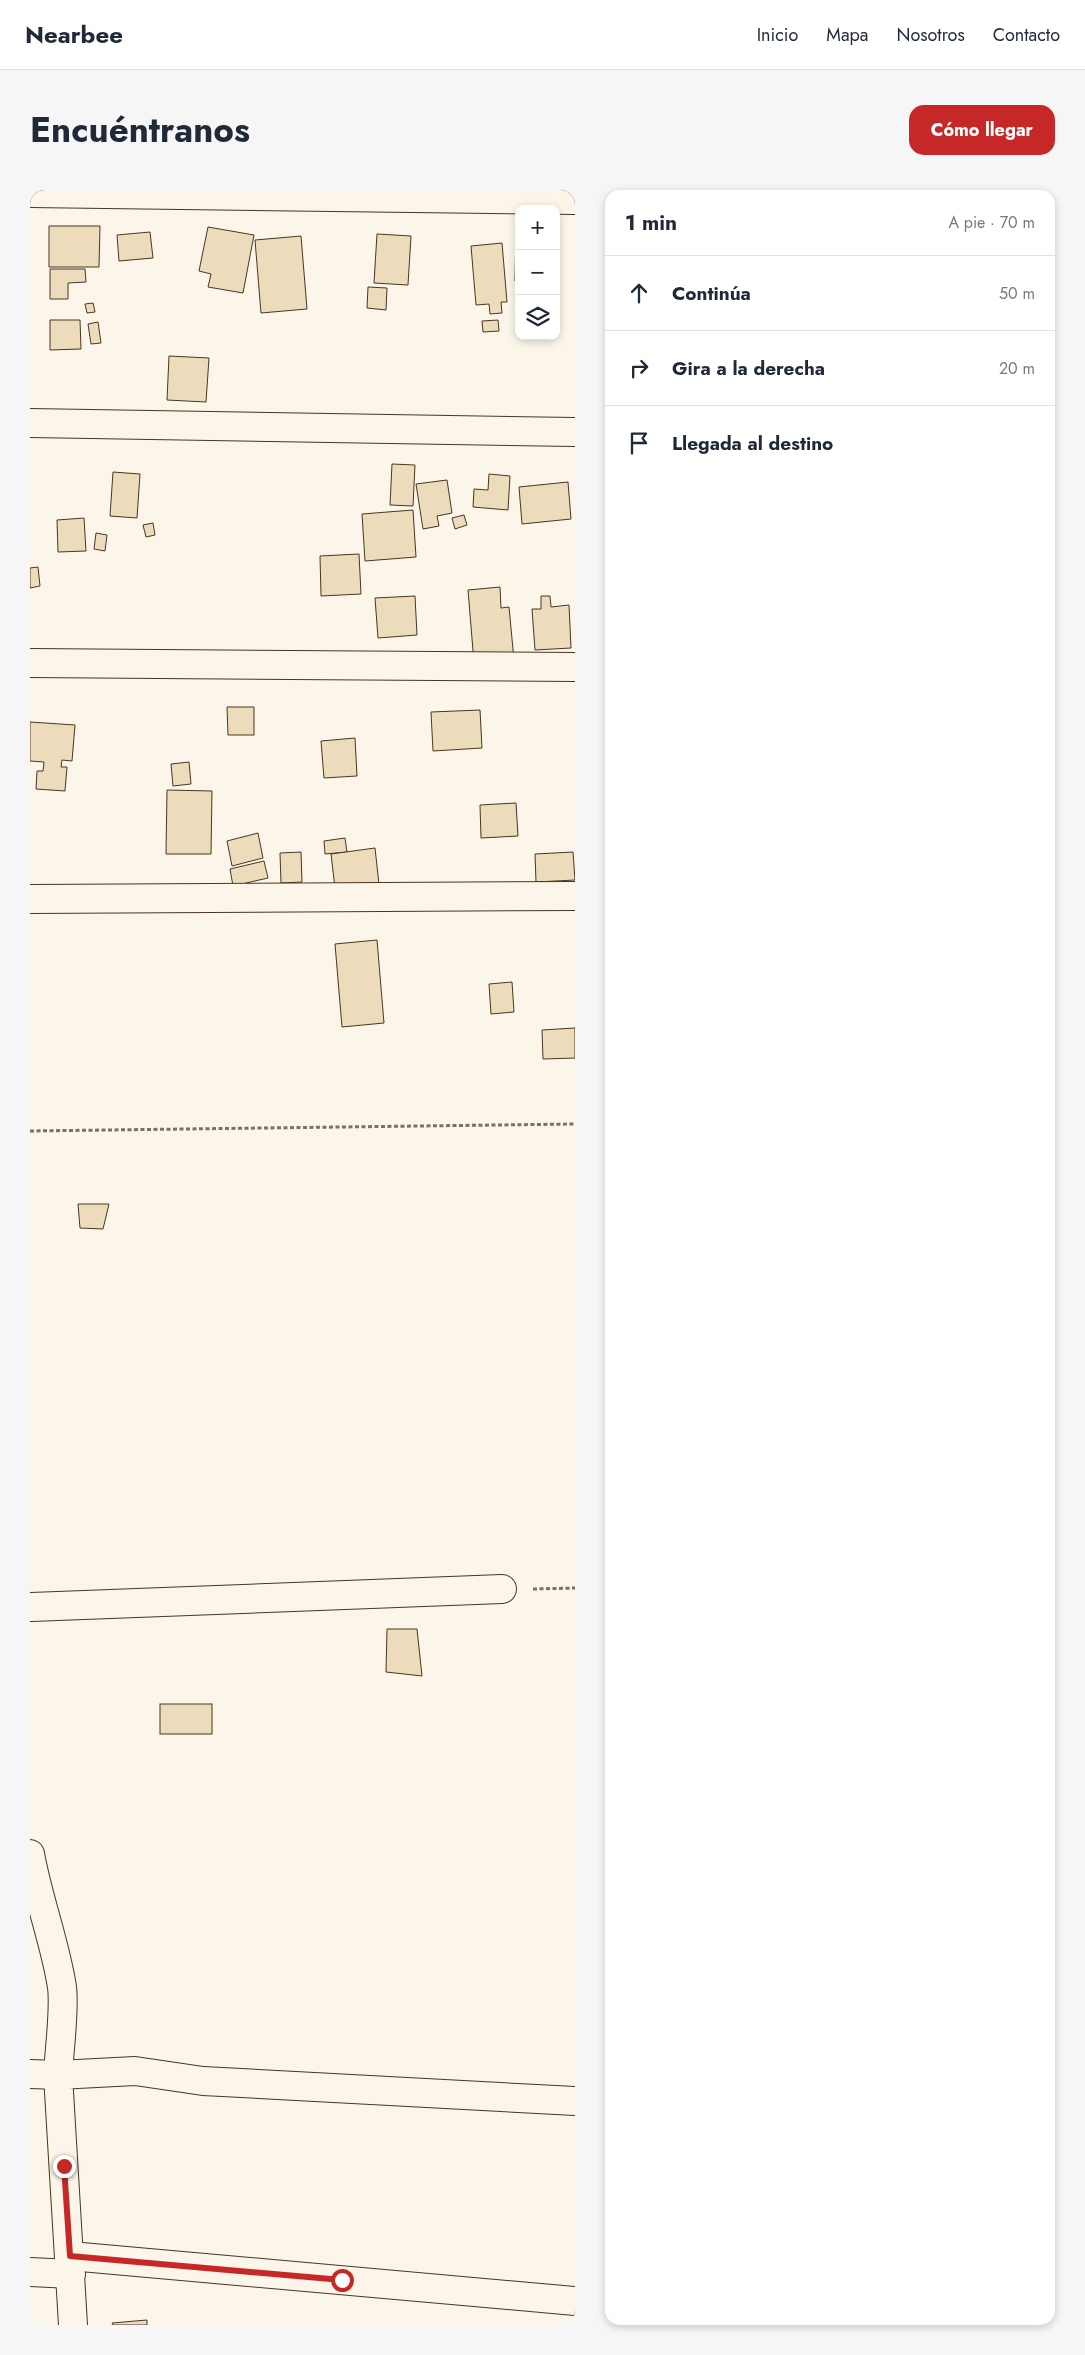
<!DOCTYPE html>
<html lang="es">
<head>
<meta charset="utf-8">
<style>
	body { margin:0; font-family:Jost,sans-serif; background:#f6f6f7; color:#1f2937 }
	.controls { position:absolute; right:15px; top:15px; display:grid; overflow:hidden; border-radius:10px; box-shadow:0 2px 8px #0003 }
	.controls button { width:45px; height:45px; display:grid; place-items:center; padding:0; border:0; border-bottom:1px solid #e0e1e3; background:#fff; color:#1f2937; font:25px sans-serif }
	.stop { position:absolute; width:15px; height:15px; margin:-11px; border:4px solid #c62828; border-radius:50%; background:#fff }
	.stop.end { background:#c62828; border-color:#fff; box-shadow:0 1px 5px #0008 }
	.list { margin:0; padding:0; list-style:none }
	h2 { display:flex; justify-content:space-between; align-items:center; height:65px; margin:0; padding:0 20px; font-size:21px }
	h2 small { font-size:16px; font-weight:400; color:#747a83 }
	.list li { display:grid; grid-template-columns:32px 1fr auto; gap:15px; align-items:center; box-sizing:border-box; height:75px; padding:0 20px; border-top:1px solid #e0e1e3 }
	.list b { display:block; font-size:19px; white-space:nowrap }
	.list em { font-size:16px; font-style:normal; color:#747a83 }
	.icon { flex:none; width:28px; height:28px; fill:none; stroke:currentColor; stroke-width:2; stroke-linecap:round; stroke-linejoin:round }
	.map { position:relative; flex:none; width:545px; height:2135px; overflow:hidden; border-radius:15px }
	header { display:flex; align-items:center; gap:30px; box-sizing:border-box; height:70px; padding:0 25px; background:#fff; border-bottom:1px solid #e0e1e3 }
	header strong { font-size:24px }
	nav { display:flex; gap:28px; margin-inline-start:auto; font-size:18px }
	.intro { display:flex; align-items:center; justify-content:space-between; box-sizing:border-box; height:120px; padding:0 30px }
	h1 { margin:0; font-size:35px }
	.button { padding:12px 22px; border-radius:15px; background:#c62828; color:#fff; font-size:18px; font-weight:700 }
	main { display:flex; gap:30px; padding:0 30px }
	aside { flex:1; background:#fff; border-radius:15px; box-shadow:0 2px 8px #0003 }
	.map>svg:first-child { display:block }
	.building { fill:#ecdcbc; stroke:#4a3520 }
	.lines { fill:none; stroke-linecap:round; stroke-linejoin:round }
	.minor-casing { stroke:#4a3520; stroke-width:30 }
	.path { stroke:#7f6f5c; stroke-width:3; stroke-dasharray:4 2.5; stroke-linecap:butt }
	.minor { stroke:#fbf6e9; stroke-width:28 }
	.route { stroke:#c62828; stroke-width:6 }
</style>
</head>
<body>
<header>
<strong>Nearbee</strong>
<nav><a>Inicio</a><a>Mapa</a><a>Nosotros</a><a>Contacto</a></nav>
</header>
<div class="intro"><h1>Encuéntranos</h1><a class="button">Cómo llegar</a></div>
<main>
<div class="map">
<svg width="545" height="2135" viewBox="0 0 545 2135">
	<rect width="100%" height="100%" fill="#fbf6e9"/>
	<g class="building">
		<polygon points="19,36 70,36 69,77 19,77"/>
		<polygon points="178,37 224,45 213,103 178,97 181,84 169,81"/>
		<polygon points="486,40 489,40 489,91 485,91"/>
		<polygon points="120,42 123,68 89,71 87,45"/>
		<polygon points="347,44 381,46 378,95 344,93"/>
		<polygon points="271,46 277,119 231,123 225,50"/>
		<polygon points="472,53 477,112 471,112 472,123 460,124 459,114 446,115 441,56"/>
		<polygon points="20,79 55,79 56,92 38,93 38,109 20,109"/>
		<polygon points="338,97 357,98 356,120 337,118"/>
		<polygon points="63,113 65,122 57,123 55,114"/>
		<polygon points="20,130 50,130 51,159 20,160"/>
		<polygon points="468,130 469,141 453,142 452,131"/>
		<polygon points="68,132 71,153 61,154 58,134"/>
		<polygon points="139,166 179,168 176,212 137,210"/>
		<polygon points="362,274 385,275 383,316 360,315"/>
		<polygon points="83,282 110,284 107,328 80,326"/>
		<polygon points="459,284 480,286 478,320 443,317 444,299 458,300"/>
		<polygon points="417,290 422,323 407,326 409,336 393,339 386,294"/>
		<polygon points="538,292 541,329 492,334 489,297"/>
		<polygon points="383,320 386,367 335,371 332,324"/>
		<polygon points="434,325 437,335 425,339 422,328"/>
		<polygon points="54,328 56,361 28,362 27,330"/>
		<polygon points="123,333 125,345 116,347 113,335"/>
		<polygon points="66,343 77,345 75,361 64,359"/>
		<polygon points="329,364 331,404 291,406 290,366"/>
		<polygon points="8,377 10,396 0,398 0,378"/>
		<polygon points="470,397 471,418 479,417 484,470 444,473 438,400"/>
		<polygon points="385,406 387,445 348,448 345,408"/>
		<polygon points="511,406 520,406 521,417 539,415 541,458 505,460 502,419 511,419"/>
		<polygon points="197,517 224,517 224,545 198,545"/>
		<polygon points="450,520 452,558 403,561 401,522"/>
		<polygon points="0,532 45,535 42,571 32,570 31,577 37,577 35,601 6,599 7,581 13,581 14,572 0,571"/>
		<polygon points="325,548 327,586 294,588 291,551"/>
		<polygon points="159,572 161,594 143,596 141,574"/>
		<polygon points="137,600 182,601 181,664 136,664"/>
		<polygon points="486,613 488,646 451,648 450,615"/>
		<polygon points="228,643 233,668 202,676 197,651"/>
		<polygon points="315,648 317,662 295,664 294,651"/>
		<polygon points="345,658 349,694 305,698 301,664"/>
		<polygon points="271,662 272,692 251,693 250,663"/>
		<polygon points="543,662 545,690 506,692 505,664"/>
		<polygon points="234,671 238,688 203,696 200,679"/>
		<polygon points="347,750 354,833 312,837 305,754"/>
		<polygon points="482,792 484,822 461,824 459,794"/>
		<polygon points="545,838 545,868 513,869 512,840"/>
		<polygon points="48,1014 79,1014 73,1039 50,1038"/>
		<polygon points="357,1439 387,1439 392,1486 356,1482"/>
		<rect x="130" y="1514" width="52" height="30"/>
		<polygon points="117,2130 117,2135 83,2135 82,2133"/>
	</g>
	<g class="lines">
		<g class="minor-casing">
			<g id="minor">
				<polyline points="0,3 545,10"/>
				<polyline points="0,233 545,242"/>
				<polyline points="0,473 545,477"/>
				<polyline points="0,709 545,706"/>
				<polyline points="1,1417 472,1399"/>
				<path d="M0 1664C8 1709 25 1752 32 1797 35 1820 29 1861 28 1885L0 1884"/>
				<polyline points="40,2066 545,2111"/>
				<polyline points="0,2082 41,2084"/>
				<polyline points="43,2135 28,1885 105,1881 173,1891 545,1911"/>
			</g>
		</g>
		<g class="path">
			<polyline points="0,941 545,934"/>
			<polyline points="503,1399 545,1398"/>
		</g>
		<use href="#minor" class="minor"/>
	</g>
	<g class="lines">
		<polyline class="route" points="34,1976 40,2066 312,2090"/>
	</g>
</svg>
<div class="controls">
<button>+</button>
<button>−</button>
<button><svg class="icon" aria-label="layers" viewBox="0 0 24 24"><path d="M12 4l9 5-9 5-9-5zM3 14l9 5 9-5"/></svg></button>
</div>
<div class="stop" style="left:312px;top:2090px"></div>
<div class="stop end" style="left:34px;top:1976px"></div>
</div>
<aside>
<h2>1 min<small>A pie · 70 m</small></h2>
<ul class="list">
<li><svg class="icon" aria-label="ahead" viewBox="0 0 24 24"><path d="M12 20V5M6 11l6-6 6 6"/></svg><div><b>Continúa</b></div><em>50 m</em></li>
<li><svg class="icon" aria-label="right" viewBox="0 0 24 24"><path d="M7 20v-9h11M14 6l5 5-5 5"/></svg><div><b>Gira a la derecha</b></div><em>20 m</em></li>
<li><svg class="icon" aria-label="arrive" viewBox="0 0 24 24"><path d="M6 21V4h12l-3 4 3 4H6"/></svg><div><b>Llegada al destino</b></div></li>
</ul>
</aside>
</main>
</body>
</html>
